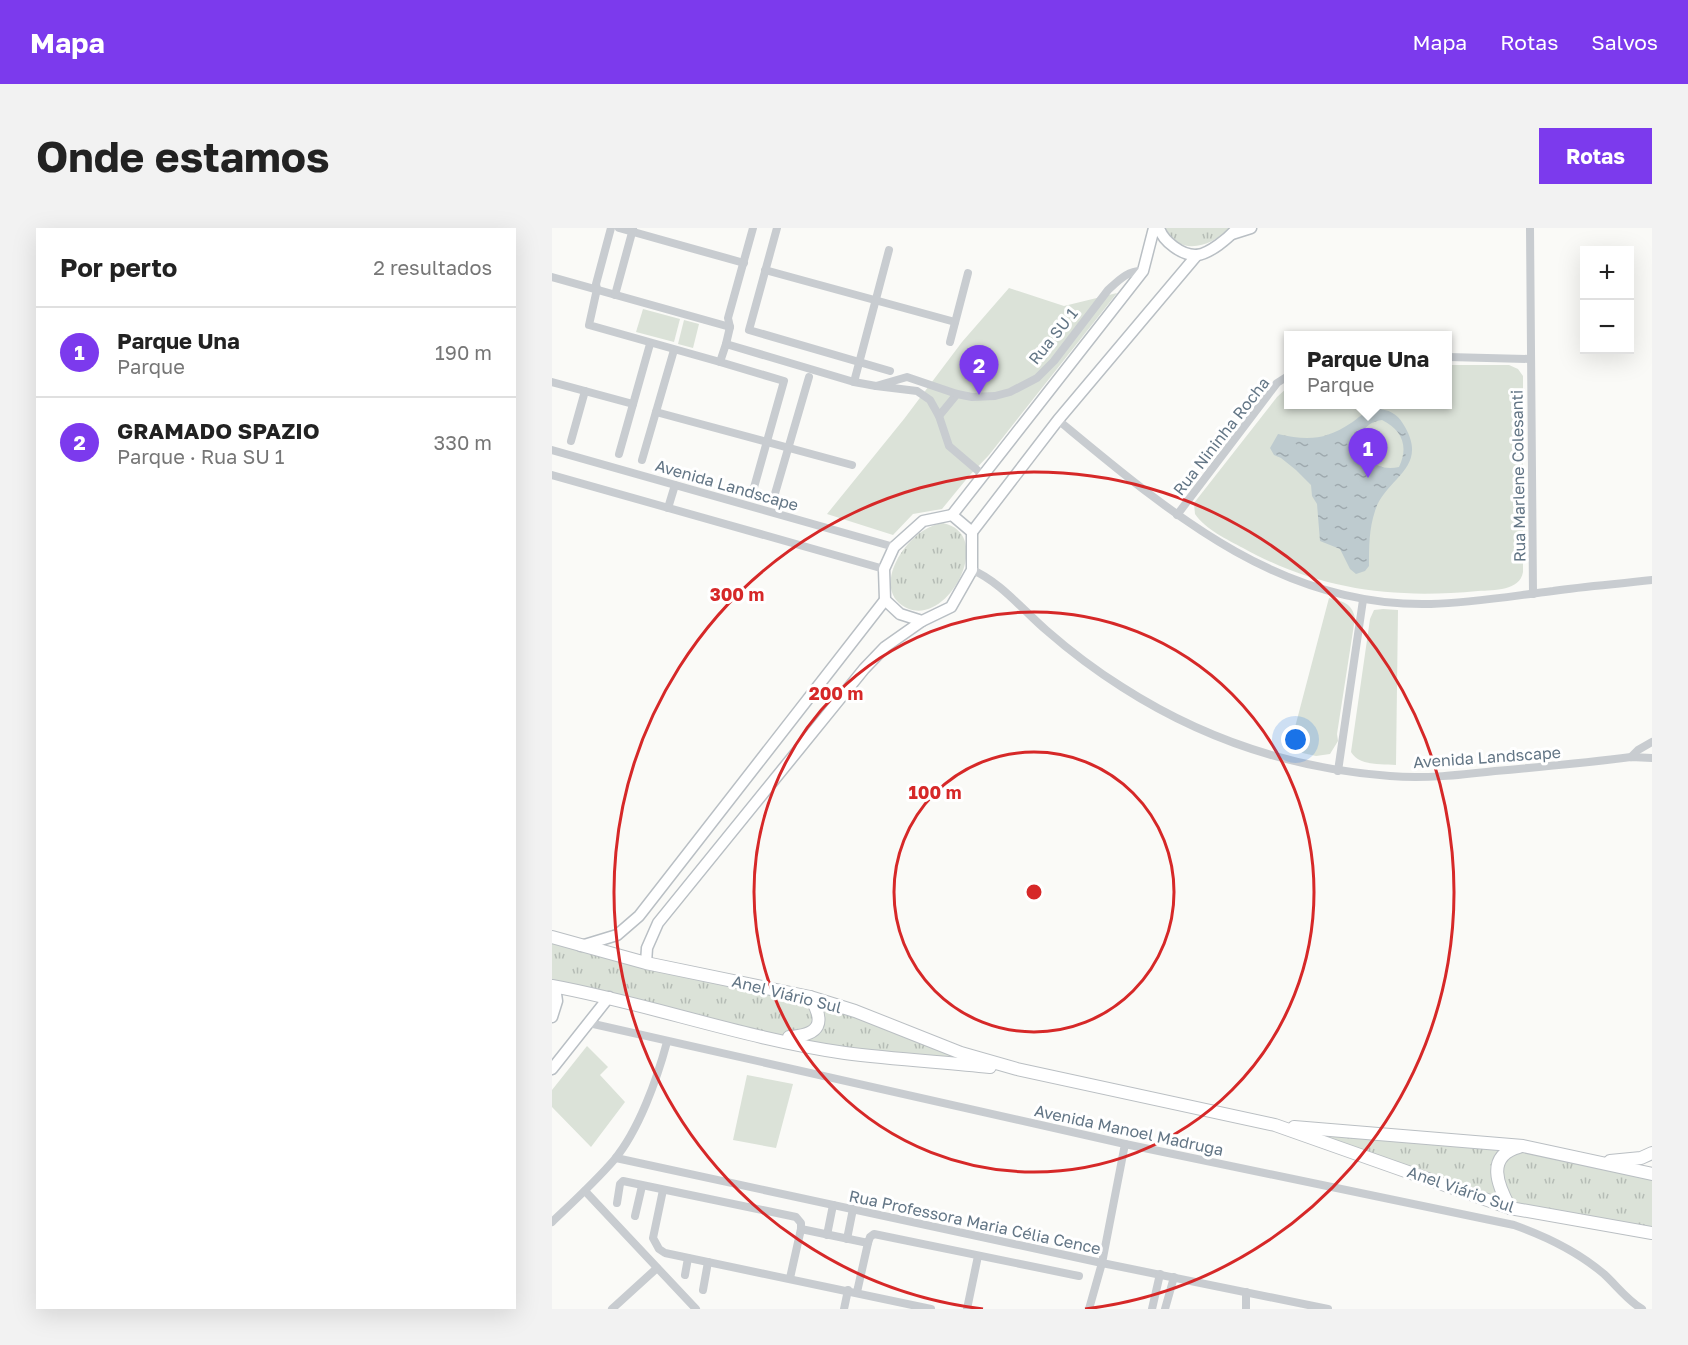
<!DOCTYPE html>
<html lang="pt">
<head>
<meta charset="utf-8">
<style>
	body { margin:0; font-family:"Golos Text",sans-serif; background:#f2f2f2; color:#222 }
	.controls { position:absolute; right:18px; top:18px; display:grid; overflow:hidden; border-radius:0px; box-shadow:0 6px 24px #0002 }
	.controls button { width:54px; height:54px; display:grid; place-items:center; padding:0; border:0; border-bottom:2px solid #e0e0e0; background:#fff; color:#222; font:30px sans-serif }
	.you { position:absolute; left:744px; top:512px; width:21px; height:21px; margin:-15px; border:4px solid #fff; border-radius:50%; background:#1a73e8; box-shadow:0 0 0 9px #1a73e833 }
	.badge { display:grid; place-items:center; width:39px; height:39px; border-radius:50%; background:#7c3aed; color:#fff; font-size:20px; font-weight:700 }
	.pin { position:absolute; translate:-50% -50px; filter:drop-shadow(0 2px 3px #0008) }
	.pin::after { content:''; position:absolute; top:32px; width:21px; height:18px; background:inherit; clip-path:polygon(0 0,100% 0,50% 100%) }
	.popup { position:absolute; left:732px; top:103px; width:168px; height:78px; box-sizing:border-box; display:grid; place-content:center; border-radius:0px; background:#fff; filter:drop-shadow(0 2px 4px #0005); font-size:20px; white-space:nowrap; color:#767676 }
	.popup b { font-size:22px; color:#222 }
	.popup::after { content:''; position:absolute; left:50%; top:100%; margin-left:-12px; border:12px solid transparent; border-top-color:#fff }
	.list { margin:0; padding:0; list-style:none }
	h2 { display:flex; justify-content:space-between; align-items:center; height:78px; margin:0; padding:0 24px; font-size:26px }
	h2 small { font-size:20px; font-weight:400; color:#767676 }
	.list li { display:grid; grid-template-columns:39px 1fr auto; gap:18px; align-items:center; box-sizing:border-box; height:90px; padding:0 24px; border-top:2px solid #e0e0e0 }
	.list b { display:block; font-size:22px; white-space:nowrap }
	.list p { margin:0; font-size:20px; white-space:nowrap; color:#767676 }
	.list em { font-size:20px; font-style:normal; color:#767676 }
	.map { position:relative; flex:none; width:1100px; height:1081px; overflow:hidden; border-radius:0px }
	header { display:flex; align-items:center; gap:36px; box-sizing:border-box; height:84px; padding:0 30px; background:#7c3aed; color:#fff }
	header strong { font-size:28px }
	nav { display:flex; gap:33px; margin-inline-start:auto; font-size:21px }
	.intro { display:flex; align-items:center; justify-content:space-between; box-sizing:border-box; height:144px; padding:0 36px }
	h1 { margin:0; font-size:42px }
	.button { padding:15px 27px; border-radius:0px; background:#7c3aed; color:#fff; font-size:21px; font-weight:700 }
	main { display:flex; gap:36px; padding:0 36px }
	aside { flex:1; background:#fff; border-radius:0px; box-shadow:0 6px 24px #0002 }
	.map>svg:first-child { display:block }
	.grass { fill:url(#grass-tufts) }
	.park { fill:#dbe2d8 }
	.water { fill:url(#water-ripples); fill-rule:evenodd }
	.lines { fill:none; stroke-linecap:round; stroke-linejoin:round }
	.secondary-casing { stroke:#b9bfc4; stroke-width:13 }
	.primary-casing { stroke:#babfc3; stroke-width:14 }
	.street { stroke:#c8ccd0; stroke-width:8 }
	.secondary { stroke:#fff; stroke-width:10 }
	.primary { stroke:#fff; stroke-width:12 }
	.ring { fill:none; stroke:#d62828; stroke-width:3 }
	.labels { text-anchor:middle; stroke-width:6; stroke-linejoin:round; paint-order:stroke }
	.street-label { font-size:16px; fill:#627585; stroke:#fff }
	.centre { fill:#d62828; stroke:#fff; stroke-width:3 }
	.ring-label { font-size:18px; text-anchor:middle; font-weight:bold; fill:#d62828; stroke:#fff; stroke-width:6; stroke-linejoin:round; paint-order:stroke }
</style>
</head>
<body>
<header>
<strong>Mapa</strong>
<nav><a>Mapa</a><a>Rotas</a><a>Salvos</a></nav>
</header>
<div class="intro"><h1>Onde estamos</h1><a class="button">Rotas</a></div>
<main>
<aside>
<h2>Por perto<small>2 resultados</small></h2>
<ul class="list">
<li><span class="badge">1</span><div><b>Parque Una</b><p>Parque</p></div><em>190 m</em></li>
<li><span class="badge">2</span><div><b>GRAMADO SPAZIO</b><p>Parque · Rua SU 1</p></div><em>330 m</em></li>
</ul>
</aside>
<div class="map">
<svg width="1100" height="1081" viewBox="0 0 1100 1081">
	<defs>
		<pattern id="grass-tufts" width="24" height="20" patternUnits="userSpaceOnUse" patternTransform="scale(1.5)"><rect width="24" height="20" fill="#dbe2d8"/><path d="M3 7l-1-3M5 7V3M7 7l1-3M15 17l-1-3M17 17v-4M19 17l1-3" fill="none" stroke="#b5bcb5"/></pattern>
		<pattern id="water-ripples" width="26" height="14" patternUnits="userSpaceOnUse" patternTransform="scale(1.5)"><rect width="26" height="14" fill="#becbcf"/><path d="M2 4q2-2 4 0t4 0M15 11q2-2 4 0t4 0" fill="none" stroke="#9ea9ae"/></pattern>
	</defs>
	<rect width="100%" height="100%" fill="#fafaf7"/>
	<g class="grass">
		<path d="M613 0H678C659 19 627 29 613 0Z"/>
		<path d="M391 295C443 306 398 396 357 381 314 364 355 299 391 295Z"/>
		<polygon points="0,709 258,769 465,841 292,825 0,758"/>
		<polygon points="723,897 971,918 1100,946 1100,1005 958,980"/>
	</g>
	<g class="park">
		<polygon points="457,60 512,78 565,65 437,227 417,248 390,281 361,286 341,307 275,286 352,191 410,114"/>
		<polygon points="91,81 128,91 122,114 84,104"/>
		<polygon points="132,92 147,96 141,120 126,116"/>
		<path d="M896 137H957L966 141 971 148V344C968 363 942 362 926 363 840 371 767 362 691 320 676 312 653 301 643 286L642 275 725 169 736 159V176H896Z"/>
		<path d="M777 370C790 373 800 375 803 390L785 506 786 513 778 526 764 528 737 522Z"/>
		<path d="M831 381 846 382 844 537C829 536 807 538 799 524L818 391 822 382Z"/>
		<polygon points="35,818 56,839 48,847 73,874 39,919 0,879 0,862"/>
		<polygon points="195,847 241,856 224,920 181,912"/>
	</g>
	<path class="water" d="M828 181C841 183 847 188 853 199 877 241 833 250 823 283 817 301 817 319 817 338L813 343 804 346 798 341 788 321 768 313 765 276 760 268 759 257 744 242 729 230 722 227 718 220 726 206C756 213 773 212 799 195 812 186 811 183 828 181ZM830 192C850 202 857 218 847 239 825 244 811 230 808 208 814 198 818 194 830 192Z"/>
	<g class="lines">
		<g class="secondary-casing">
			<g id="secondary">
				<path d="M607 0C611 13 630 28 645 27 657 26 677 10 685 0"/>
				<polyline points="680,6 699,0"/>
				<polyline points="400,287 591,43 602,0"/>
				<polygon points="400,287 420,304 420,342 399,379 370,393 348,386 333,372 332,341 342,319 371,293"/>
				<polyline points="420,304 506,192 645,27"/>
				<polyline points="29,718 65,707 87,688 333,372"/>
				<polyline points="94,735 95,720 106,695 312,441 333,419 370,393"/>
				<polyline points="0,789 5,773 3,759"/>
				<polyline points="0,841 57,769"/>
			</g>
		</g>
		<g class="primary-casing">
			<g id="primary">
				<polyline points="0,709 94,735 258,769 303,783 409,825 465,841 723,897 958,980 1100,1005"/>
				<path d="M0 758C98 776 194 811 293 825 340 831 389 834 438 839"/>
				<path d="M237 809C268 807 274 795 258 769"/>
				<polyline points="742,899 971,918 1100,946"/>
				<polyline points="1058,933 1089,930 1100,925"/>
				<path d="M958 980C946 958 933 928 967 919"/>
			</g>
		</g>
		<g class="street">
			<polyline points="59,0 44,56 45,61 37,97 168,134 174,116 302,154 324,158"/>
			<polyline points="67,0 192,35"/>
			<polyline points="225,0 197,102 338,143"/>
			<polyline points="978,0 981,366"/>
			<polyline points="213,42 403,94"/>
			<polyline points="0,49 178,99"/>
			<polyline points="63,67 81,1"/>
			<polyline points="398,114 416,45"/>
			<polyline points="174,116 178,99 176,90 201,0"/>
			<polyline points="896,129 978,131"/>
			<polyline points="168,134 232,153 201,263"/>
			<polyline points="0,154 81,176"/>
			<polyline points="302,154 337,22"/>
			<polyline points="104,184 300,237"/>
			<polyline points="387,188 405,166"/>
			<path d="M506 192C616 283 727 380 879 376 920 375 960 368 1001 363 1034 358 1067 356 1100 352"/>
			<polyline points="19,213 33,163"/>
			<polyline points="0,222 342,319"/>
			<polyline points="67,226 98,116"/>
			<polyline points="90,232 122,122"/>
			<polyline points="0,247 332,341"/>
			<path d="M431 247 397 218 387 188 378 172 365 163 324 158 355 149 405 166 420 169 443 168 458 164 485 150 502 133 556 62C567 52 576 42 591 43"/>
			<polyline points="222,269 257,149"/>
			<polyline points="116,280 123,257"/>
			<polyline points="625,287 725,155 736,148"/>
			<path d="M420 342C446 352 472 383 494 402 518 423 543 442 570 459 651 511 742 541 838 548 873 551 908 547 943 543 988 539 1033 535 1079 529L1100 530"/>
			<polyline points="1079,529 1086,522 1100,514"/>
			<polyline points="786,543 811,372"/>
			<path d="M37 795 573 916 962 997C996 1009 1025 1023 1052 1046 1065 1058 1075 1072 1090 1081"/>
			<polyline points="64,930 550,1035 776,1081"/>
			<polyline points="111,962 101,1010 107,1021 113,1025 379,1081"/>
			<polyline points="33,963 144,1081"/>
			<polyline points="65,975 68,956 71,953 244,989 249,995 249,1001 316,1015 318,1009 322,1006 527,1048"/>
			<polyline points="83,988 90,958"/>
			<path d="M0 994C21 974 43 954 62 932 87 902 105 851 115 814"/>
			<polyline points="275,1007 281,977"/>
			<polyline points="295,1011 301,981"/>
			<polyline points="133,1047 136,1030"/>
			<polyline points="238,1050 249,1001"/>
			<polyline points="151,1062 156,1034"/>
			<polyline points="305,1064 316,1015"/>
			<polyline points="60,1081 105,1040"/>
			<polyline points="292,1081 296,1062"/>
			<polyline points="415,1081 426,1028"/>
			<polyline points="537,1081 550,1035 573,916"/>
			<polyline points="600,1081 608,1046"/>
			<polyline points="613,1081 622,1049"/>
			<polyline points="694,1081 694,1064"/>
		</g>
		<use href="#secondary" class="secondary"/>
		<use href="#primary" class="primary"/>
	</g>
	<g class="ring">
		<circle cx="482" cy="664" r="140"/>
		<circle cx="482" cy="664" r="280"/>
		<path d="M431 1081A420 420 0 1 1 533 1081"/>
	</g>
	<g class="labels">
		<g class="street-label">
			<text transform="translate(501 108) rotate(-51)" y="6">Rua SU 1</text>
			<text transform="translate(669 208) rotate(-52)" y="6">Rua Nininha Rocha</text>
			<text transform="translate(966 248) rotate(-91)" y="6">Rua Marlene Colesanti</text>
			<text transform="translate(175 257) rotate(16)" y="6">Avenida Landscape</text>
			<text transform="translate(935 529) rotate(-4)" y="6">Avenida Landscape</text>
			<text transform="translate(235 766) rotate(14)" y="6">Anel Viário Sul</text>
			<text transform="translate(577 902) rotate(12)" y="6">Avenida Manoel Madruga</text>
			<text transform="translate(909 961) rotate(19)" y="6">Anel Viário Sul</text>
			<text transform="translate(423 994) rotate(12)" y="6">Rua Professora Maria Célia Cence</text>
		</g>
	</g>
	<circle cx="482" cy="664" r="9" class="centre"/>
	<g class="ring-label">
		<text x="185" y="373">300 m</text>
		<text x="284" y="472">200 m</text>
		<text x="383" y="571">100 m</text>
	</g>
</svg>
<div class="controls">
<button>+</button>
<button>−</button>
</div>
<div class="you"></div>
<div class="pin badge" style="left:816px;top:250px">1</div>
<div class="popup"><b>Parque Una</b>Parque</div>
<div class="pin badge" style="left:427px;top:167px">2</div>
</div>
</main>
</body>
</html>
